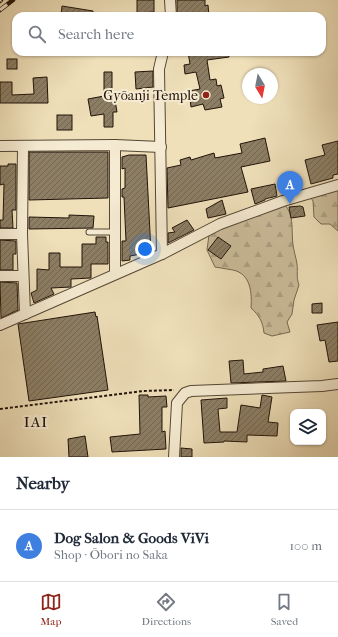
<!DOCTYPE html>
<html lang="en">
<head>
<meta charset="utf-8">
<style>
	body { margin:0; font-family:"IM FELL French Canon",serif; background:#f6f6f7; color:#1f2937 }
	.controls { position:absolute; right:12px; bottom:12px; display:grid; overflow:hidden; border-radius:8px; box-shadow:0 1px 3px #0004 }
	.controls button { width:36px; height:36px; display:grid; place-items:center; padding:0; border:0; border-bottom:1px solid #e0e1e3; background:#fff; color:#1f2937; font:20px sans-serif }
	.compass { position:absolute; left:242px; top:68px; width:36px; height:36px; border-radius:50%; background:#fff; box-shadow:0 1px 3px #0004; rotate:170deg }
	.you { position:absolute; left:145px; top:249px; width:14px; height:14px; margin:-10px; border:3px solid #fff; border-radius:50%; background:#1a73e8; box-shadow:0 0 0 6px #1a73e833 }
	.badge { display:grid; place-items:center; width:26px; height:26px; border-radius:50%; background:#8f2418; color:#fff; font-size:13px; font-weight:700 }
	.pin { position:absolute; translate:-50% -33px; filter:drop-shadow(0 1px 2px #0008) }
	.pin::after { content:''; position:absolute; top:21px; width:14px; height:12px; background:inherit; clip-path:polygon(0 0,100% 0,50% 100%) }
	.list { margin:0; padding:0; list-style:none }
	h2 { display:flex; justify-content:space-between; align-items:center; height:52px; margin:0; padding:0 16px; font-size:17px }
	h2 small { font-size:13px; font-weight:400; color:#747a83 }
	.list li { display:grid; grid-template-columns:26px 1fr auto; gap:12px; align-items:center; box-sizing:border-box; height:72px; padding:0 16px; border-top:1px solid #e0e1e3 }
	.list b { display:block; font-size:15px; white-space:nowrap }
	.list p { margin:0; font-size:13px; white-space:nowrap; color:#747a83 }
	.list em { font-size:13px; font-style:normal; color:#747a83 }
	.icon { flex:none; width:22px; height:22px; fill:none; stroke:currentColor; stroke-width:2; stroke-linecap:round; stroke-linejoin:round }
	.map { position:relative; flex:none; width:338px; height:457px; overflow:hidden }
	.search { position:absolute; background:#fff; box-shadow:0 1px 3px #0004; left:12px; right:12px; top:12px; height:44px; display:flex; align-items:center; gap:10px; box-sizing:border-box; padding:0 14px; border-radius:12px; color:#747a83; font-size:15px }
	.sheet { height:124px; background:#fff }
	nav { display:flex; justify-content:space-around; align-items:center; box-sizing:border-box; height:56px; border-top:1px solid #e0e1e3; background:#fff; font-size:11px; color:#747a83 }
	nav a { display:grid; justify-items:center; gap:2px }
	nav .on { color:#8f2418 }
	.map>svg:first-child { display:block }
	.forest { fill:url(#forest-firs); stroke:#766852 }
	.building { fill:url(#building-hatch); stroke:#211309 }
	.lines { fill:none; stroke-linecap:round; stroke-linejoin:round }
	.lane-casing { stroke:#544635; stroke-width:7 }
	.street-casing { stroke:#544635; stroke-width:12 }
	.path { stroke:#211309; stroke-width:2; stroke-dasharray:3 2; stroke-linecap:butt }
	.lane { stroke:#f5ebd2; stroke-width:5 }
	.street { stroke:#f5ebd2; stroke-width:10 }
	.rail-casing { stroke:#211309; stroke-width:4.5 }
	.rail { stroke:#f5ebd2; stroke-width:3; stroke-dasharray:9; stroke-linecap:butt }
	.poi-dot { fill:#8f2418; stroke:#f5ebd2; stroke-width:1.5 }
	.labels { text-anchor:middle; stroke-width:4; stroke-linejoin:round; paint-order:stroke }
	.poi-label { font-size:14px; fill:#211309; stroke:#f5ebd2; text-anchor:end }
	.neighbourhood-label { font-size:15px; letter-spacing:1px; fill:#211309; stroke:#f5ebd2 }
</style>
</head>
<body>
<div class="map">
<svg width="338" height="457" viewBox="0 0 338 457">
	<defs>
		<pattern id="forest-firs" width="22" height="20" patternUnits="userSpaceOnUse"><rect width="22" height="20" fill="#ccbd9c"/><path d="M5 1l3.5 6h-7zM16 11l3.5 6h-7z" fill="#afa285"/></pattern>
		<pattern id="building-hatch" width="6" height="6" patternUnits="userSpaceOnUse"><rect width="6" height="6" fill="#8c7e65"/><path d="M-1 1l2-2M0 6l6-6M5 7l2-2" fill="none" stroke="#726651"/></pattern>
	</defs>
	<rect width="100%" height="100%" fill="#efe0ba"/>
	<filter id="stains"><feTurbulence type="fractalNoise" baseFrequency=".005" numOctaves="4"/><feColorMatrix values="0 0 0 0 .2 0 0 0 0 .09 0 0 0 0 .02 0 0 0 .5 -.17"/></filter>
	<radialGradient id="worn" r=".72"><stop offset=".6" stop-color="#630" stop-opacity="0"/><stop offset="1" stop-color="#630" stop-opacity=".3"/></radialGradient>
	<g class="forest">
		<polygon points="338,188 338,231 330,224 321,224 314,217 313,201 311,198 312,195"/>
		<path d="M282 202C295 213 291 229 293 245 294 252 296 257 297 264 298 271 296 277 299 285L294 300 292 314 287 322 290 332 272 336 264 333C263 322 259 315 251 308 252 293 251 274 233 270 227 269 221 268 215 267L207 250 209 235 211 233Z"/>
	</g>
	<g class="building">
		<polygon points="137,0 154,0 154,12 137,13"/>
		<polygon points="177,0 205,0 205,6 208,5 209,16 177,16"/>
		<polygon points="62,6 93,11 93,16 61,16"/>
		<polygon points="188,52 228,52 229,57 207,60 210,80 216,79 217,86 221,85 224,98 220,99 222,107 205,110 203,104 191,107 189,91 200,89 196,72 185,74 184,65 190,64"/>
		<rect x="7" y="59" width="10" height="10"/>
		<polygon points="153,71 153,87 136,89 135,72"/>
		<polygon points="104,72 112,72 112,95 114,94 117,112 113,112 113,127 104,127 104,114 91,116 88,99 104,96"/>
		<polygon points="47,77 48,103 0,103 0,82 12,82 12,95 34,94 33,78"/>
		<rect x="57" y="115" width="15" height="15"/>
		<polygon points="265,138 270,161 241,167 248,192 168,208 167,168 181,165 180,160 190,157 191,160 214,153 215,158 242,153 240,144"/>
		<polygon points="338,141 338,174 333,175 333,178 311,184 305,160 325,155 322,145"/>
		<polygon points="29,152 108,152 108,198 29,200"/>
		<polygon points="129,155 146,155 151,252 130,256 130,260 122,261 122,241 126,241 124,197 122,197 122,189 125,188 125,168 122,169 122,157"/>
		<polygon points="8,164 16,164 16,210 12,210 13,228 0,228 0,220 3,220 4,184 0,185 0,166 8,166"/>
		<polygon points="275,184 277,196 265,199 265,200 255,204 251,189"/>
		<polygon points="222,200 226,214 208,218 206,209"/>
		<polygon points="300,206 303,207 305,216 291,218 289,207"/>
		<polygon points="69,215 94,216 93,228 29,229 29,217 69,218"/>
		<polygon points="187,220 194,230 168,243 168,233 175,232 172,228"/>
		<polygon points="96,237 106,237 106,242 108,242 108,264 91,264 91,278 71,279 71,287 51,288 54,294 34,303 31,293 37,290 37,269 49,270 49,253 60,253 60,267 82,267 82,244 96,244"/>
		<polygon points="218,237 231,246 221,259 208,250"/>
		<polygon points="0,240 16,241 16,254 13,254 13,270 0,270"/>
		<polygon points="0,282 17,283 18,310 1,318"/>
		<polygon points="322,303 322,313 312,313 312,304"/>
		<polygon points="95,312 96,317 97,316 108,390 29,401 18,324"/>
		<polygon points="338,322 338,361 329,362 325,340 320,341 317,325"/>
		<polygon points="243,360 244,374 263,372 263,369 283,366 286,381 231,383 229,361"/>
		<polygon points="139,395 148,395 148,397 166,396 167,407 162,407 162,432 165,431 166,449 112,452 110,437 140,434"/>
		<polygon points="262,395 272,397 268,422 278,423 277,436 247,435 247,442 224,441 224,442 204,443 201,400 227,398 227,408 218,409 220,432 237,432 241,405 260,408"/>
		<polygon points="85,436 88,457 69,457 68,439"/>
		<polygon points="181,448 192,449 192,457 181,457"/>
	</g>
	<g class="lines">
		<g class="lane-casing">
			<polyline id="lane" points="89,232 115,232"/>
		</g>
		<g class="street-casing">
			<g id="street">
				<polyline points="170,0 171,16"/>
				<polyline points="115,145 115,274"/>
				<polyline points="0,146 115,145 161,147"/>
				<polyline points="23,146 22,234 25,314"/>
				<polyline points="0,234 22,234"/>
				<polyline points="162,254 159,69 163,52"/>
				<polyline points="0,276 23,276"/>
				<polyline points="0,325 162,254 220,224 283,201 338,185"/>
				<polyline points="174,457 177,403 185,393 191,391 322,386 338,384"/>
			</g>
		</g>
		<polyline class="path" points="0,409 143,391 174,390"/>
		<use href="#lane" class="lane"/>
		<use href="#street" class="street"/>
		<g class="rail-casing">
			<g id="rail">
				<polyline points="0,1 1,0"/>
				<polyline points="0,10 13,0"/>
			</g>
		</g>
		<use href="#rail" class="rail"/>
	</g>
	<circle class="poi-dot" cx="206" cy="95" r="4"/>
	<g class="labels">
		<g class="poi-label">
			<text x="198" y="100">Gyōanji Temple</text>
		</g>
		<g class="neighbourhood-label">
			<text x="36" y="427">IAI</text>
		</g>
	</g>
	<rect width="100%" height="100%" filter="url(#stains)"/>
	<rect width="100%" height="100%" fill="url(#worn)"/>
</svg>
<div class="controls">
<button><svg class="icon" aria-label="layers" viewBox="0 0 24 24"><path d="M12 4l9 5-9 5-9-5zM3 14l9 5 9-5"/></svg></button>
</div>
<svg class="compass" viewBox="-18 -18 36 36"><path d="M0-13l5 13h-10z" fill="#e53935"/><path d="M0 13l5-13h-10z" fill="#747a83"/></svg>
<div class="you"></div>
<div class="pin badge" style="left:290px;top:204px;background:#3f7fe0">A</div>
<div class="search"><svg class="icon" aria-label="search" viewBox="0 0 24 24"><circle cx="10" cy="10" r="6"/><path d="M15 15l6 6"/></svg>Search here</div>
</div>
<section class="sheet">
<h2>Nearby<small></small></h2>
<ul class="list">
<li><span class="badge" style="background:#3f7fe0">A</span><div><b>Dog Salon &amp; Goods ViVi</b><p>Shop · Ōbori no Saka</p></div><em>100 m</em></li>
</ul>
</section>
<nav>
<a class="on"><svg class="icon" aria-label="map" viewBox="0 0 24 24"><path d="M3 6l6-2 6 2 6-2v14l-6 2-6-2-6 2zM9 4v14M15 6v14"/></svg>Map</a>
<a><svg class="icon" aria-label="directions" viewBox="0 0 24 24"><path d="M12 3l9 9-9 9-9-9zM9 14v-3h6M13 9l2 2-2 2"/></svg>Directions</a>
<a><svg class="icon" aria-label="saved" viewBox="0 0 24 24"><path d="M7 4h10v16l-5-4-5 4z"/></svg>Saved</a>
</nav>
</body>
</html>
